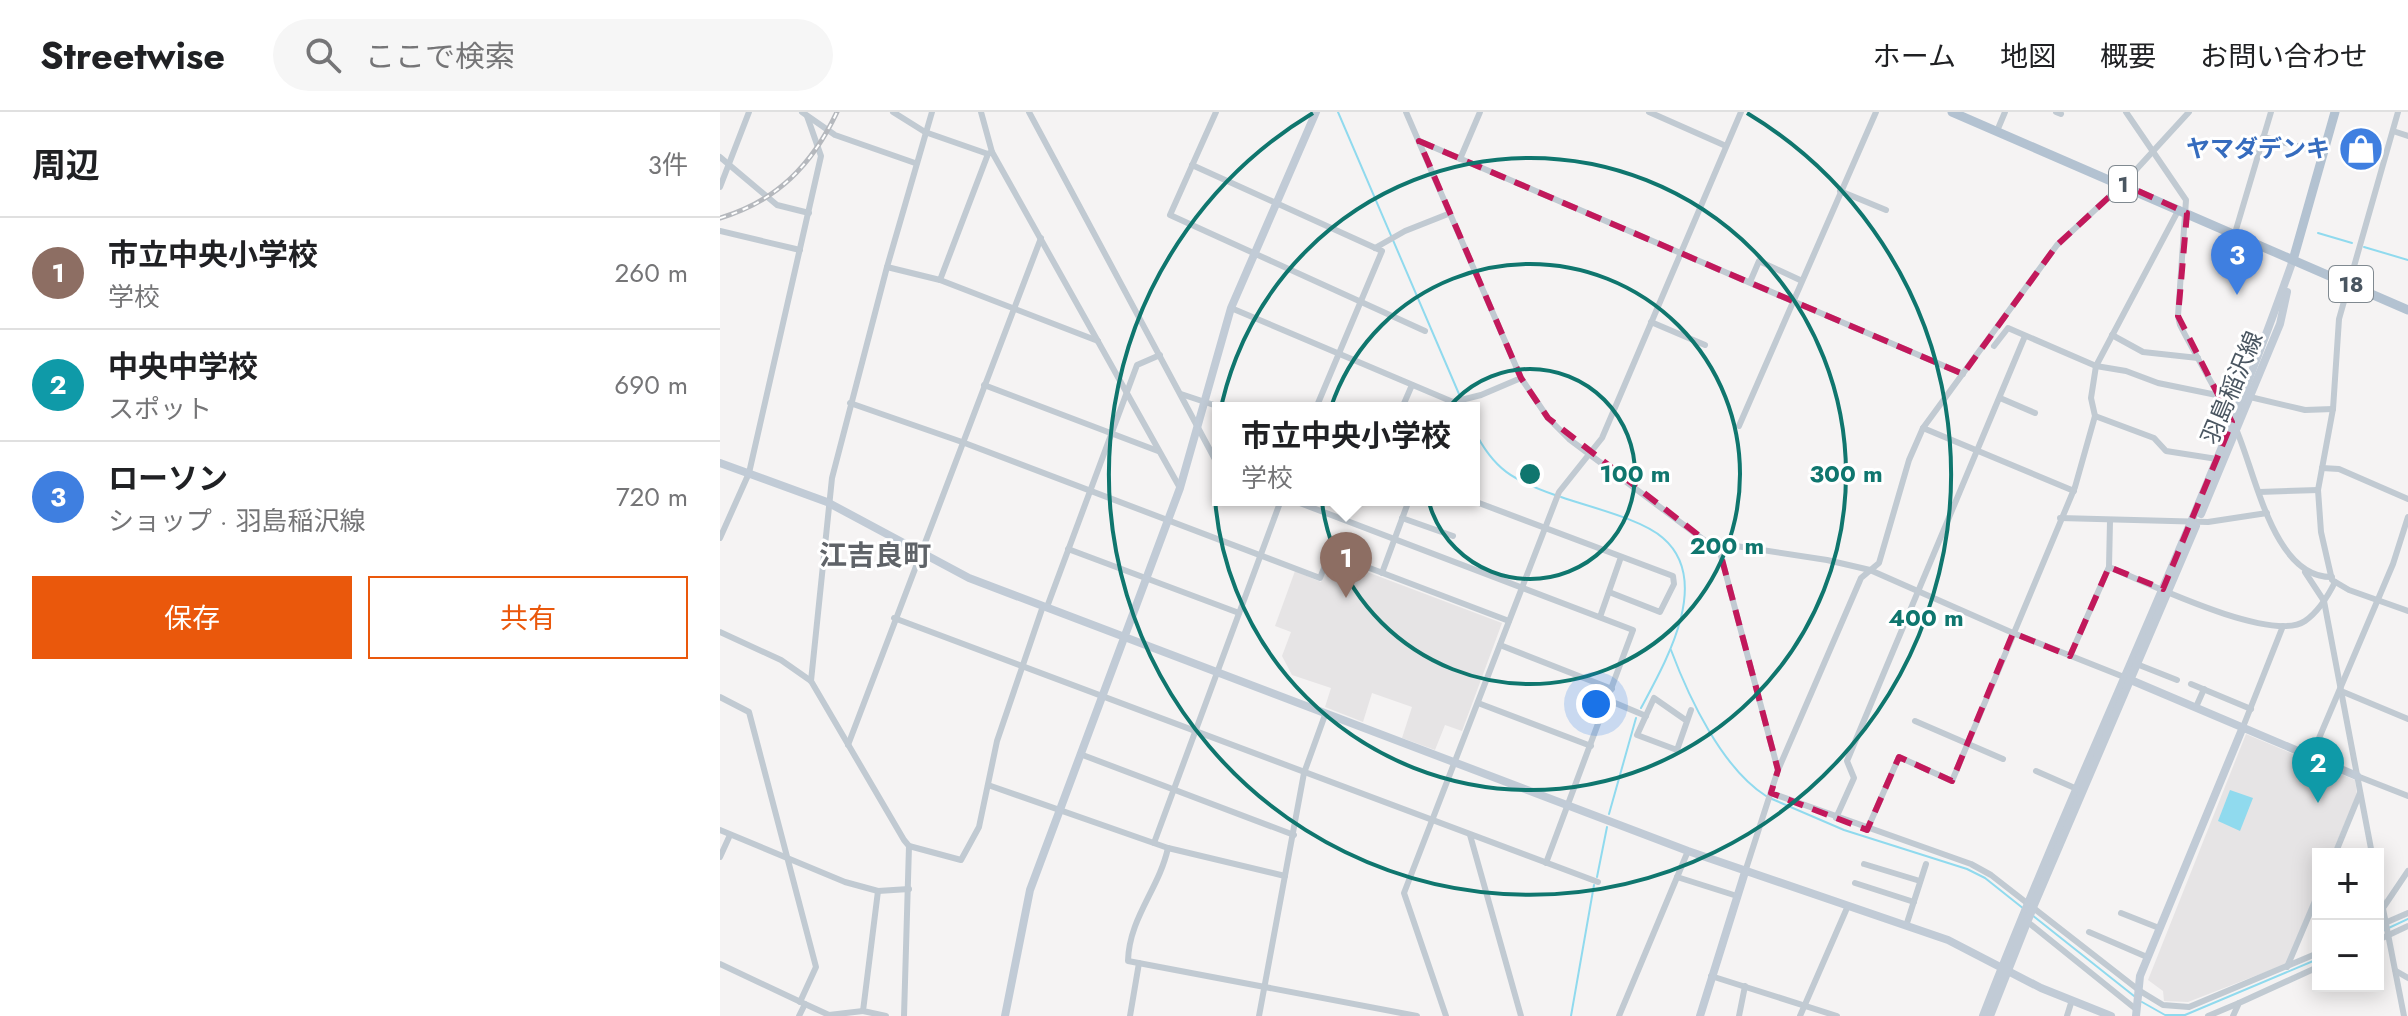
<!DOCTYPE html>
<html lang="ja">
<head>
<meta charset="utf-8">
<style>
	body { margin:0; font-family:Jost,"Noto Sans JP",sans-serif; background:#f6f6f6; color:#202124 }
	.controls { position:absolute; right:24px; bottom:24px; display:grid; overflow:hidden; border-radius:0px; box-shadow:0 4px 20px #0003 }
	.controls button { width:72px; height:72px; display:grid; place-items:center; padding:0; border:0; border-bottom:2px solid #e0e0e0; background:#fff; color:#202124; font:40px sans-serif }
	.you { position:absolute; left:876px; top:592px; width:28px; height:28px; margin:-20px; border:6px solid #fff; border-radius:50%; background:#1a73e8; box-shadow:0 0 0 12px #1a73e833 }
	.badge { display:grid; place-items:center; width:52px; height:52px; border-radius:50%; background:#ea580c; color:#fff; font-size:26px; font-weight:700 }
	.pin { position:absolute; translate:-50% -66px; filter:drop-shadow(0 2px 4px #0008) }
	.pin::after { content:''; position:absolute; top:42px; width:28px; height:24px; background:inherit; clip-path:polygon(0 0,100% 0,50% 100%) }
	.popup { position:absolute; left:492px; top:290px; width:268px; height:104px; box-sizing:border-box; display:grid; place-content:center; border-radius:0px; background:#fff; filter:drop-shadow(0 2px 6px #0005); font-size:26px; white-space:nowrap; color:#757577 }
	.popup b { font-size:30px; color:#202124 }
	.popup::after { content:''; position:absolute; left:50%; top:100%; margin-left:-16px; border:16px solid transparent; border-top-color:#fff }
	.list { margin:0; padding:0; list-style:none }
	h2 { display:flex; justify-content:space-between; align-items:center; height:104px; margin:0; padding:0 32px; font-size:34px }
	h2 small { font-size:26px; font-weight:400; color:#757577 }
	.list li { display:grid; grid-template-columns:52px 1fr auto; gap:24px; align-items:center; box-sizing:border-box; height:112px; padding:0 32px; border-top:2px solid #e0e0e0 }
	.list b { display:block; font-size:30px; white-space:nowrap }
	.list p { margin:0; font-size:26px; white-space:nowrap; color:#757577 }
	.list em { font-size:26px; font-style:normal; color:#757577 }
	.actions { display:flex; gap:16px; padding:24px 32px }
	.actions a { flex:1; padding:18px 0; border:2px solid #ea580c; border-radius:0px; text-align:center; font-size:28px; color:#ea580c }
	.actions .main { background:#ea580c; color:#fff }
	.icon { flex:none; width:44px; height:44px; fill:none; stroke:currentColor; stroke-width:2; stroke-linecap:round; stroke-linejoin:round }
	.map { position:relative; flex:none; width:1688px; height:904px; overflow:hidden }
	header { display:flex; align-items:center; gap:48px; box-sizing:border-box; height:112px; padding:0 40px; background:#fff; border-bottom:2px solid #e0e0e0 }
	header strong { font-size:38px }
	nav { display:flex; gap:44px; margin-inline-start:auto; font-size:28px }
	.search { width:560px; height:72px; background:#f6f6f6; display:flex; align-items:center; gap:20px; box-sizing:border-box; padding:0 28px; border-radius:44px; color:#757577; font-size:30px }
	main { display:flex }
	aside { flex:1; background:#fff }
	.map>svg:first-child { display:block }
	.education { fill:#e6e4e5 }
	.water { fill:#90daee }
	.lines { fill:none; stroke-linecap:round; stroke-linejoin:round }
	.stream { stroke:#90daee; stroke-width:2 }
	.street { stroke:#c1cad2; stroke-width:6 }
	.secondary { stroke:#c1cbd6; stroke-width:8 }
	.primary { stroke:#b3c2d1; stroke-width:9 }
	.rail-casing { stroke:#b5b8bd; stroke-width:5 }
	.rail { stroke:#fff; stroke-width:2; stroke-dasharray:6; stroke-linecap:butt }
	.marked { fill:none; stroke:#c2185b; stroke-width:6; stroke-dasharray:16 10; stroke-linejoin:round }
	.ring { fill:none; stroke:#0f766e; stroke-width:4 }
	.labels { text-anchor:middle; stroke-width:6; stroke-linejoin:round; paint-order:stroke }
	.shield { fill:#fff; stroke:#808990; stroke-width:2 }
	.shield-label { font-size:22px; font-weight:bold; fill:#4a5661 }
	.shop-label { font-size:24px; font-weight:bold; fill:#366cbe; stroke:#fff; text-anchor:end }
	.street-label { font-size:24px; fill:#4a5661; stroke:#fff }
	.quarter-label { font-size:28px; font-weight:bold; fill:#5f6368; stroke:#fff }
	.centre { fill:#0f766e; stroke:#fff; stroke-width:4 }
	.ring-label { font-size:24px; text-anchor:middle; font-weight:bold; fill:#0f766e; stroke:#fff; stroke-width:6; stroke-linejoin:round; paint-order:stroke }
</style>
</head>
<body>
<header>
<strong>Streetwise</strong>
<div class="search"><svg class="icon" aria-label="search" viewBox="0 0 24 24"><circle cx="10" cy="10" r="6"/><path d="M15 15l6 6"/></svg>ここで検索</div>
<nav><a>ホーム</a><a>地図</a><a>概要</a><a>お問い合わせ</a></nav>
</header>
<main>
<aside>
<h2>周辺<small>3件</small></h2>
<ul class="list">
<li><span class="badge" style="background:#8d6e63">1</span><div><b>市立中央小学校</b><p>学校</p></div><em>260 m</em></li>
<li><span class="badge" style="background:#0f9aa8">2</span><div><b>中央中学校</b><p>スポット</p></div><em>690 m</em></li>
<li><span class="badge" style="background:#3f7fe0">3</span><div><b>ローソン</b><p>ショップ · 羽島稲沢線</p></div><em>720 m</em></li>
</ul>
<div class="actions"><a class="main">保存</a><a>共有</a></div>
</aside>
<div class="map">
<svg width="1688" height="904" viewBox="0 0 1688 904">
	<rect width="100%" height="100%" fill="#f5f3f3"/>
	<g class="education">
		<polygon points="610,446 782,511 742,619 725,613 715,638 682,626 692,595 652,581 643,610 605,595 611,576 572,563 562,544 571,520 555,514 575,459 601,470"/>
		<polygon points="1526,622 1635,668 1637,682 1612,742 1598,742 1598,775 1566,852 1468,890 1444,889 1443,879 1428,868"/>
	</g>
	<polygon class="water" points="1510,678 1533,686 1520,719 1498,709"/>
	<g class="lines">
		<g class="stream">
			<polyline points="618,0 745,296"/>
			<polyline points="1598,121 1632,131"/>
			<polyline points="1644,135 1688,148"/>
			<path d="M754 318C774 358 793 368 835 383"/>
			<path d="M841 385C869 395 922 407 943 426 993 469 945 551 921 596"/>
			<path d="M951 538C969 586 1002 656 1046 684"/>
			<polyline points="1052,687 1124,718 1247,757 1265,766 1304,797"/>
			<polyline points="889,702 916,606"/>
			<polyline points="877,765 887,715"/>
			<polyline points="1312,803 1414,884"/>
			<polyline points="1658,821 1688,807"/>
			<polyline points="1422,890 1445,903 1465,903 1598,847"/>
			<polyline points="851,904 874,773"/>
		</g>
		<g class="street">
			<polyline points="82,0 115,23 195,51"/>
			<polyline points="173,0 205,20 268,42"/>
			<polyline points="261,0 272,40 460,376"/>
			<polyline points="309,0 498,353"/>
			<polyline points="496,0 450,103 705,219"/>
			<polyline points="686,0 801,266 828,306 849,327 1000,440 1058,658"/>
			<polyline points="929,0 1006,34"/>
			<polyline points="1336,0 1341,2"/>
			<path d="M1406 0 1466 88 1458 204 1460 213C1477 246 1496 278 1513 310 1535 355 1551 466 1612 465"/>
			<polyline points="1678,0 1619,207 1613,297 1598,378 1601,420 1612,468 1629,478 1688,499"/>
			<polyline points="1277,19 1285,0"/>
			<polyline points="1673,19 1688,24"/>
			<polyline points="1543,25 1603,41"/>
			<polyline points="699,29 1243,262"/>
			<polyline points="0,45 57,93 89,101"/>
			<polyline points="740,47 760,0"/>
			<polyline points="472,53 662,139 596,296"/>
			<polyline points="0,75 29,0"/>
			<polyline points="1120,79 1166,98"/>
			<polyline points="0,119 80,138"/>
			<polyline points="1515,121 1551,0"/>
			<polyline points="655,136 685,119 728,102"/>
			<polyline points="167,155 220,168 378,229"/>
			<polyline points="220,168 268,42 272,40"/>
			<polyline points="1030,170 1039,149 1080,168"/>
			<polyline points="511,196 733,290 761,283 801,266"/>
			<polyline points="931,210 985,233"/>
			<polyline points="1392,223 1423,240 1478,246"/>
			<polyline points="1274,234 1288,216 1376,254 1406,259 1438,271 1521,288"/>
			<polyline points="264,273 438,339"/>
			<polyline points="461,282 503,296"/>
			<polyline points="1530,285 1585,298 1613,297"/>
			<polyline points="1280,286 1315,301"/>
			<polyline points="130,291 242,330 600,466 610,441 789,509"/>
			<polyline points="682,296 692,273"/>
			<polyline points="1375,304 1434,326 1446,339 1497,347"/>
			<polyline points="1019,314 1156,0"/>
			<polyline points="1203,316 1354,379"/>
			<polyline points="1602,356 1619,357 1688,387"/>
			<polyline points="1539,380 1598,378"/>
			<polyline points="572,388 913,518 826,751"/>
			<polyline points="751,388 953,464 954,472 940,500 889,480"/>
			<polyline points="682,406 733,424"/>
			<polyline points="1340,406 1488,410 1547,401"/>
			<path d="M1390 409 1389 455C1425 470 1552 532 1585 509 1598 500 1608 484 1615 470"/>
			<polyline points="0,426 29,361 101,44 87,4"/>
			<polyline points="1016,434 1107,448 1150,458 1293,521 1404,565"/>
			<polyline points="348,437 519,501"/>
			<polyline points="1585,460 1604,489 1652,742"/>
			<polyline points="662,461 689,388"/>
			<polyline points="327,495 417,253 440,243"/>
			<polyline points="880,505 901,445"/>
			<polyline points="174,506 878,770"/>
			<polyline points="0,520 61,548 91,569 184,728 189,734 241,748 259,715 277,629 323,494"/>
			<polyline points="780,533 892,577"/>
			<polyline points="1350,544 1389,455"/>
			<polyline points="1414,551 1457,568"/>
			<polyline points="91,569 112,366 167,155 212,0"/>
			<polyline points="1471,572 1531,597"/>
			<polyline points="1621,579 1688,607"/>
			<polyline points="0,585 29,600 96,855 80,890"/>
			<polyline points="888,588 926,604"/>
			<polyline points="758,591 871,634"/>
			<polyline points="1476,595 1484,577"/>
			<polyline points="967,609 934,586 917,623 957,638 971,598"/>
			<polyline points="1195,609 1283,647"/>
			<polyline points="1523,615 1563,514"/>
			<polyline points="128,633 321,126"/>
			<polyline points="360,642 574,723"/>
			<polyline points="1591,645 1673,452 1688,405"/>
			<polyline points="1316,659 1357,677"/>
			<polyline points="1637,664 1688,684"/>
			<polyline points="268,673 448,736 565,764"/>
			<polyline points="1051,681 1251,752 1271,763 1420,879 1443,893 1469,895 1598,841"/>
			<polyline points="1116,706 1134,666 1127,649 1305,224"/>
			<polyline points="0,718 125,770 158,779 189,777"/>
			<polyline points="1147,718 1179,645 1232,669 1355,375 1375,304 1371,286 1376,254 1459,97"/>
			<polyline points="750,723 801,904"/>
			<polyline points="434,731 561,388"/>
			<path d="M448 736C439 777 409 806 408 849L697 904"/>
			<polyline points="1615,742 1640,681"/>
			<polyline points="0,745 10,723"/>
			<polyline points="1144,752 1200,769"/>
			<polyline points="1025,760 1058,658 1141,466 1159,451 1189,348 1203,316 1337,133 1403,72 1469,0"/>
			<polyline points="957,765 1017,784"/>
			<polyline points="1135,771 1194,790"/>
			<polyline points="1658,771 1684,904"/>
			<polyline points="158,779 143,899 166,904"/>
			<polyline points="1663,796 1688,759"/>
			<polyline points="1401,801 1439,816"/>
			<polyline points="1304,807 1417,898"/>
			<polyline points="1186,814 1206,752"/>
			<polyline points="1658,814 1688,801"/>
			<polyline points="1369,820 1427,845"/>
			<polyline points="1658,828 1688,814"/>
			<polyline points="0,852 85,892 79,904"/>
			<polyline points="1567,855 1598,782"/>
			<polyline points="1676,859 1688,866"/>
			<polyline points="991,864 1117,904"/>
			<polyline points="85,892 109,903 143,899"/>
			<polyline points="184,904 189,734"/>
			<polyline points="410,904 419,851"/>
			<polyline points="539,904 584,661 605,603"/>
			<polyline points="726,904 684,781 839,380 882,326 1021,0"/>
			<polyline points="899,904 968,739"/>
			<polyline points="1019,904 1025,874"/>
			<polyline points="1080,904 1127,796"/>
			<polyline points="1347,904 1352,888"/>
			<polyline points="1488,904 1519,891"/>
			<polyline points="1513,904 1519,891 1598,855"/>
		</g>
		<g class="secondary">
			<polyline points="0,351 107,390 249,466 968,739 1228,828 1321,876 1391,904"/>
			<polyline points="1481,402 1560,212 1567,180"/>
			<polyline points="1406,566 1637,664"/>
			<polyline points="285,904 310,778 460,376 511,196 596,0"/>
			<polyline points="980,904 1025,760"/>
			<path d="M1263 904C1361 650 1483 405 1573 148"/>
			<polyline points="1270,904 1314,793 1476,414"/>
			<polyline points="1416,904 1420,864 1523,615"/>
		</g>
		<g class="primary">
			<polyline points="1232,0 1688,198"/>
			<polyline points="1573,148 1615,0"/>
		</g>
		<g class="rail-casing">
			<path id="rail" d="M0 106C57 89 92 53 117 0"/>
		</g>
		<use href="#rail" class="rail"/>
	</g>
	<path class="marked" d="M699 29 1243 262 1337 133 1403 72 1467 101 1458 204 1512 310 1443 477 1389 455 1350 544 1293 521 1232 669 1179 645 1147 718 1051 681 1058 658 1000 440 828 306 801 266Z"/>
	<g class="ring">
		<circle cx="810" cy="362" r="105"/>
		<circle cx="810" cy="362" r="210"/>
		<circle cx="810" cy="362" r="316"/>
		<path d="M1027 1A421 421 0 1 1 593 1"/>
	</g>
	<defs>
		<g id="shop-disc" transform="scale(2.3)"><circle r="9.5" fill="#3f7fe0" stroke="#fff"/><path d="M-5-2.5h2.3a2.7 3.5 0 0 1 5.4 0H5L5.5 6h-11ZM-1.5-2.5h3a1.5 2.3 0 0 0-3 0Z" fill="#fff"/></g>
	</defs>
	<g fill-rule="evenodd">
		<use href="#shop-disc" x="1641" y="37"/>
	</g>
	<g class="labels">
		<g class="shield">
			<rect x="1389" y="54" width="28" height="36" rx="6"/>
			<rect x="1609" y="154" width="44" height="36" rx="6"/>
		</g>
		<g class="shield-label">
			<text x="1403" y="80">1</text>
			<text x="1631" y="180">18</text>
		</g>
		<g class="shop-label">
			<text x="1610" y="45">ヤマダデンキ</text>
		</g>
		<g class="street-label">
			<text transform="translate(1512 276) rotate(-67)" y="8">羽島稲沢線</text>
		</g>
		<g class="quarter-label">
			<text x="155" y="453">江吉良町</text>
		</g>
	</g>
	<circle cx="810" cy="362" r="12" class="centre"/>
	<g class="ring-label">
		<text x="915" y="370">100 m</text>
		<text x="1126" y="370">300 m</text>
		<text x="1007" y="442">200 m</text>
		<text x="1206" y="514">400 m</text>
	</g>
</svg>
<div class="controls">
<button>+</button>
<button>−</button>
</div>
<div class="you"></div>
<div class="pin badge" style="left:626px;top:486px;background:#8d6e63">1</div>
<div class="popup"><b>市立中央小学校</b>学校</div>
<div class="pin badge" style="left:1598px;top:691px;background:#0f9aa8">2</div>
<div class="pin badge" style="left:1517px;top:183px;background:#3f7fe0">3</div>
</div>
</main>
</body>
</html>
